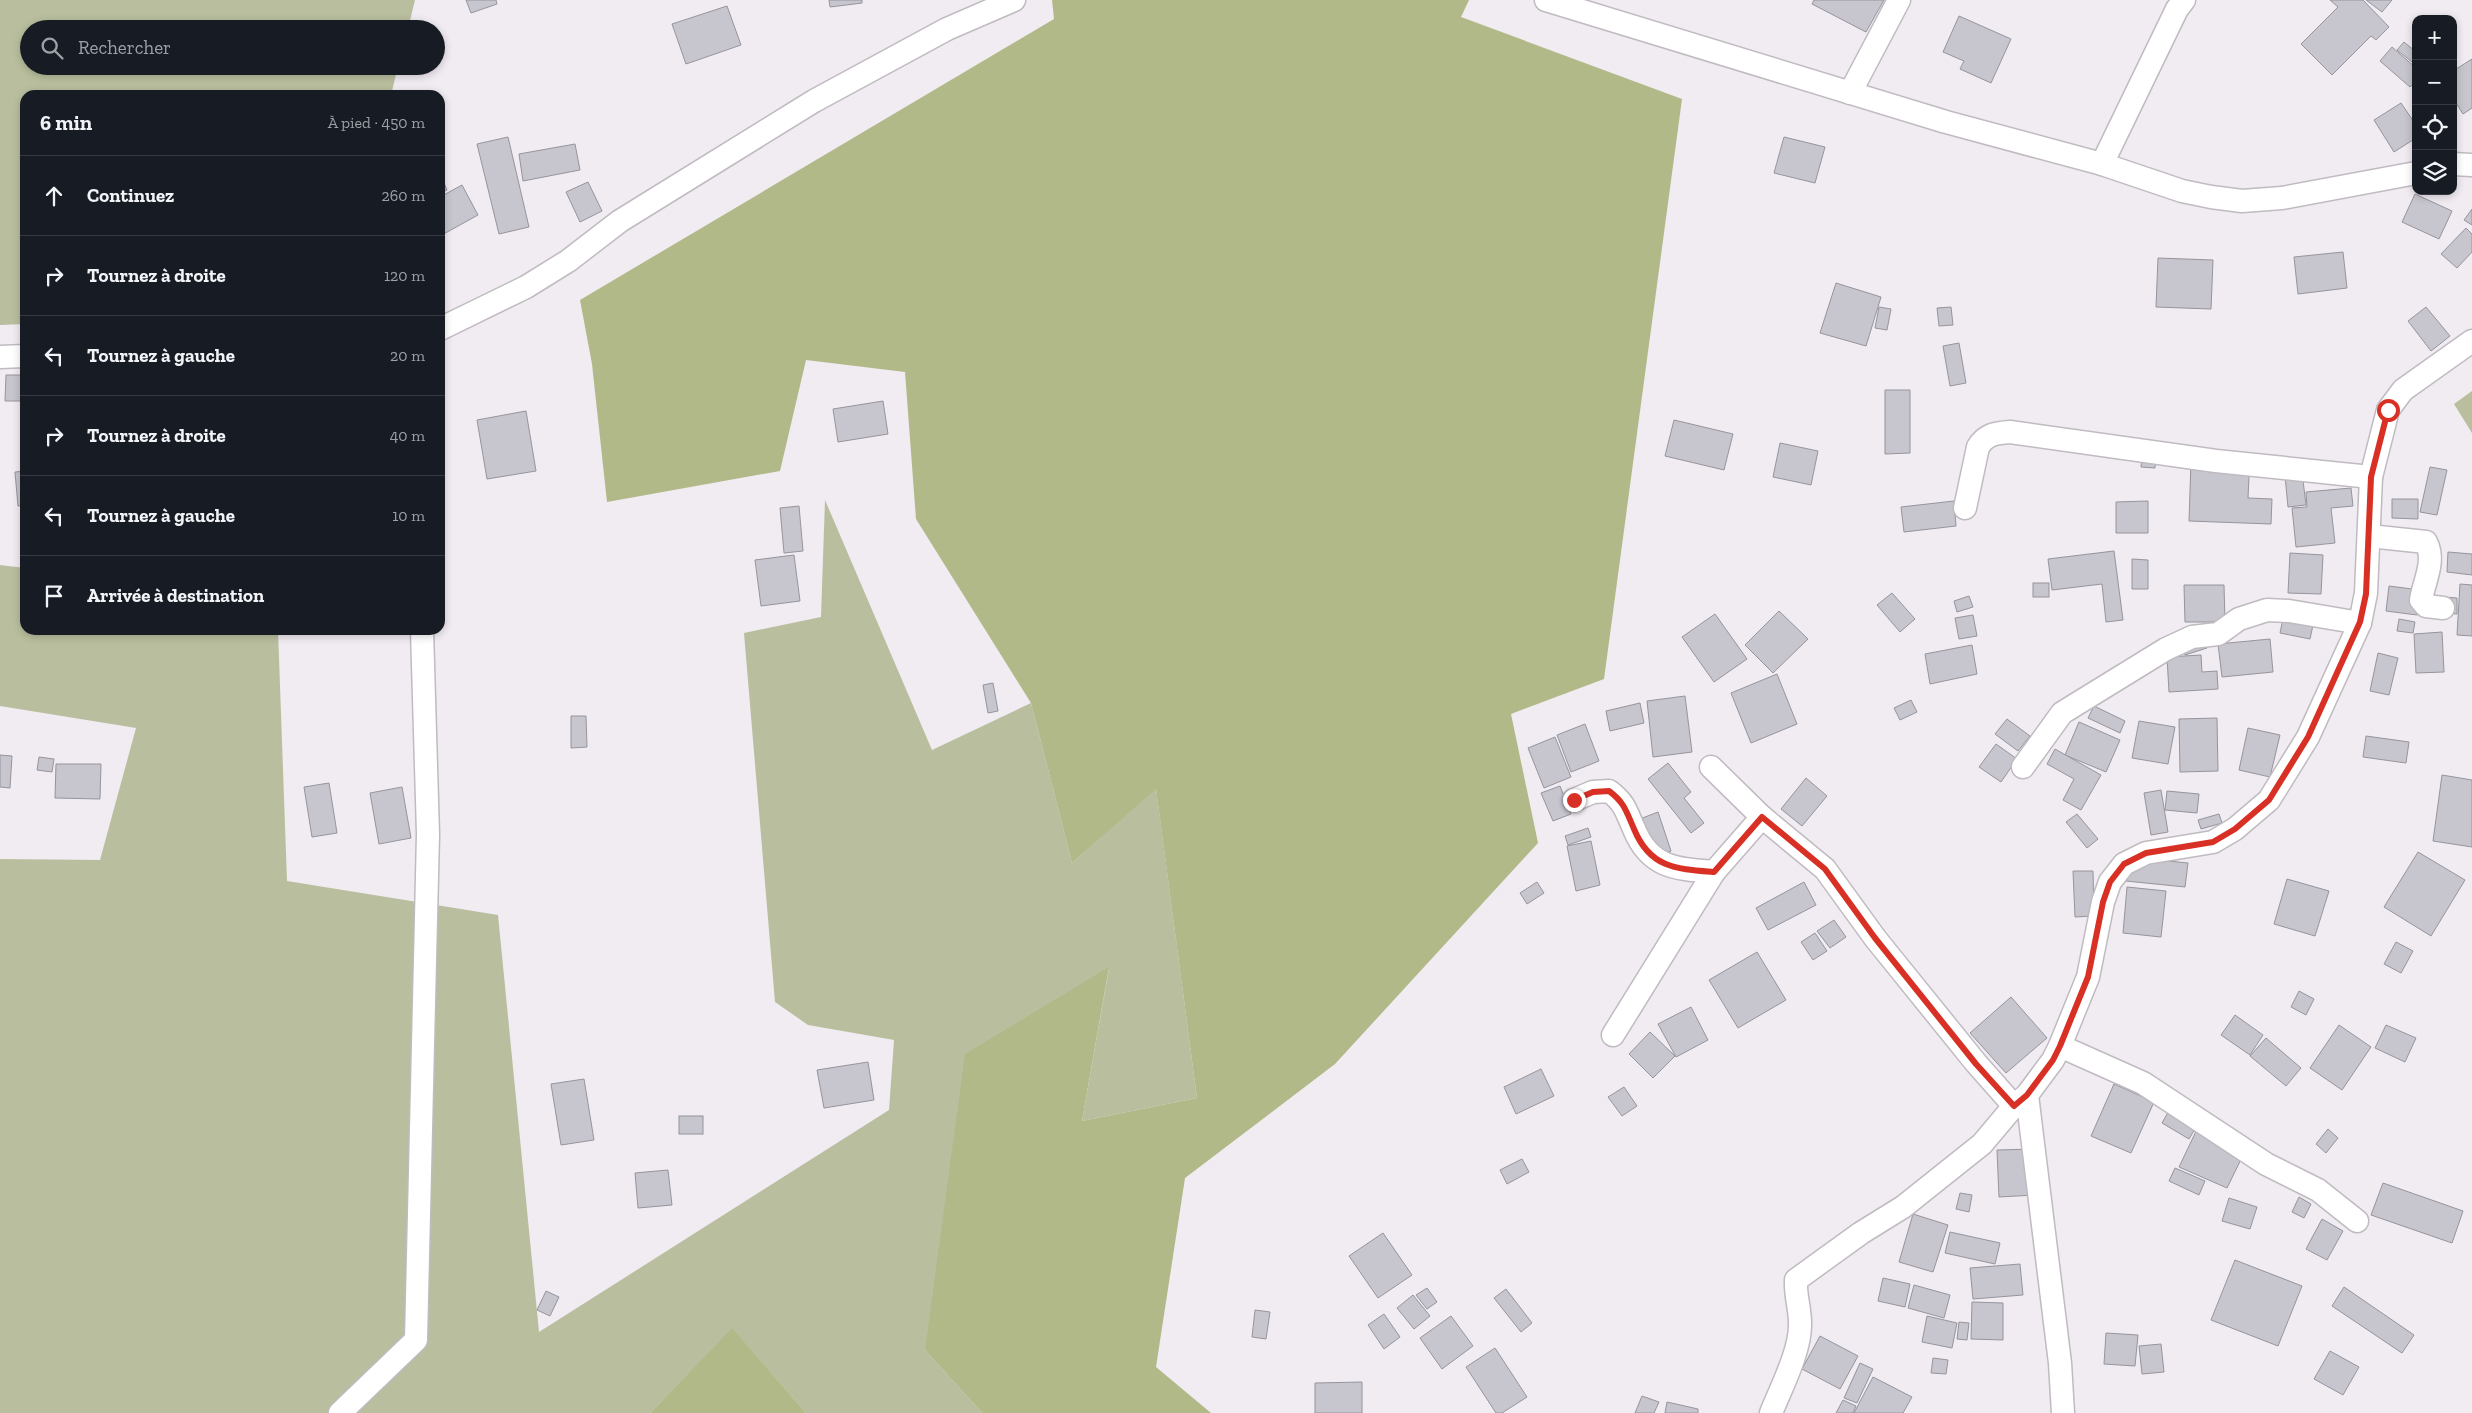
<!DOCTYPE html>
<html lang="fr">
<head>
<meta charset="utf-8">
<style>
	body { margin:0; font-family:"Zilla Slab",serif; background:#242831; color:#f1f3f6 }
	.controls { position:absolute; right:15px; top:15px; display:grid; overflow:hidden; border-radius:10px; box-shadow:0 2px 8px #0003 }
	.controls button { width:45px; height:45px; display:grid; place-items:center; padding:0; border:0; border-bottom:1px solid #363941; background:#171b24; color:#f1f3f6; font:25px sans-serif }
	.stop { position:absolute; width:15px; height:15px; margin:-11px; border:4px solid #d93025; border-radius:50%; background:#fff }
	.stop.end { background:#d93025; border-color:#fff; box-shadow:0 1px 5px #0008 }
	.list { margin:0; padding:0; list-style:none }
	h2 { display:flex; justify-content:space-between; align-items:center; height:65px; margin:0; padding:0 20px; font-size:21px }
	h2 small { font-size:16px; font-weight:400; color:#9ea1a6 }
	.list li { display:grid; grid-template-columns:32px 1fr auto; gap:15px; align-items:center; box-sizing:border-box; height:80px; padding:0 20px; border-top:1px solid #363941 }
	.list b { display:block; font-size:19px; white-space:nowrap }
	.list em { font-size:16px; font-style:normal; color:#9ea1a6 }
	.icon { flex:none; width:28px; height:28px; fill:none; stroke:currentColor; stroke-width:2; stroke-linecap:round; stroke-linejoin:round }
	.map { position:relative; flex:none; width:2472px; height:1413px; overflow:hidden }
	.search { position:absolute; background:#171b24; box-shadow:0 2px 8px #0003; left:20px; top:20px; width:425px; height:55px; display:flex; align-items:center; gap:12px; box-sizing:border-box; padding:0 18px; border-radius:28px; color:#9ea1a6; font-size:19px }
	.panel { position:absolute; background:#171b24; box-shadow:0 2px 8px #0003; left:20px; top:90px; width:425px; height:545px; border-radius:15px }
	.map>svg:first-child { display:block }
	.green { fill:#b9bf9e }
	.forest { fill:#b2b988 }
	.building { fill:#c7c5cd; stroke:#96949c }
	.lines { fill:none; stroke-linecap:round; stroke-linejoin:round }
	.minor-casing { stroke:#c0bac1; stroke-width:25 }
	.minor { stroke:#fff; stroke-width:22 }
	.route { stroke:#d93025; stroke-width:6 }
</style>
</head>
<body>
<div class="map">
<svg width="2472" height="1413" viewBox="0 0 2472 1413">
	<rect width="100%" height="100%" fill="#f1ebf2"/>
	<g class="green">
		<polygon points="0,0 415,0 408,29 29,29 29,66 398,66 391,95 25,95 25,324 0,325"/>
		<polygon points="2472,391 2472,433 2454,404"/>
		<polygon points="825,500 932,750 1031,703 1072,863 1156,788 1197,1098 1082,1121 1109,968 925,1350 982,1413 806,1413 732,1329 650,1413 0,1413 0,859 100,860 136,728 0,706 0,565 25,568 25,630 278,630 287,881 498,915 539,1332 889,1110 894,1040 808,1025 775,1002 744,633 821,617"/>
	</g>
	<g class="forest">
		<polygon points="1052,0 1469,0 1461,17 1682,99 1604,679 1511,714 1538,843 1335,1064 1185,1178 1156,1367 1211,1413 982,1413 925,1350 965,1054 1109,967 1082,1121 1197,1098 1156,789 1072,863 1031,703 916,519 905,372 806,360 780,471 607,502 592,364 580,300 1054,19"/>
		<polygon points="732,1328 806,1413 650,1413"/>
	</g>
	<g class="building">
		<polygon points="466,0 496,0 497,4 471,13"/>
		<polygon points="829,0 862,0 862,3 830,7"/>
		<polygon points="1814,0 1884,0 1866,32 1812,4"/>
		<polygon points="2330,0 2363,0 2389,27 2376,40 2371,36 2332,75 2301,44 2338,7"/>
		<polygon points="2366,0 2392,0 2382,12"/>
		<polygon points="727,6 741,45 686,64 672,24"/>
		<polygon points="1959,16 2011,39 1991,83 1960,69 1964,61 1943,52"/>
		<polygon points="2404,42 2416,52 2416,65 2397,50"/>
		<polygon points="2392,47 2416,68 2416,81 2410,87 2380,61"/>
		<polygon points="2472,59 2472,108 2463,114 2453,98 2453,71"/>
		<polygon points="2401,103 2416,125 2416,138 2394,152 2374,120"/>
		<polygon points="508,137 529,227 499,234 477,144"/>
		<polygon points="1784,137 1825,147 1815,183 1774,173"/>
		<polygon points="575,144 580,170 523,181 519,154"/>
		<polygon points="440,173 447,190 440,193"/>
		<polygon points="588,182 602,211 580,222 566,192"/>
		<polygon points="462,185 478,215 440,236 440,197"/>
		<polygon points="2415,194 2452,211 2439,239 2402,222"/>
		<polygon points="2472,209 2472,225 2464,220"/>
		<polygon points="2466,228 2472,234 2472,252 2457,268 2441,254"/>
		<polygon points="2343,252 2347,288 2298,294 2294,257"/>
		<polygon points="2158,258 2213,260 2211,309 2156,307"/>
		<polygon points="1836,283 1881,297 1866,346 1820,333"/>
		<polygon points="1879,307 1891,309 1887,330 1875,328"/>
		<polygon points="1951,307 1953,325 1939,326 1937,308"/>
		<polygon points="2426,307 2450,336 2431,351 2408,321"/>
		<polygon points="1959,343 1966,383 1950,386 1943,346"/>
		<polygon points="6,375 25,375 25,401 5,401"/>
		<polygon points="1885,390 1910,390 1910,453 1885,454"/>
		<polygon points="883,401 888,434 838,442 833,409"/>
		<polygon points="526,411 536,471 487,479 477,420"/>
		<polygon points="1674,420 1733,434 1724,470 1665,456"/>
		<polygon points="1780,443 1818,451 1811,485 1773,477"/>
		<polygon points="2250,454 2248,498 2272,499 2271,524 2189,521 2191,462"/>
		<polygon points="2142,456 2156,457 2155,468 2141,467"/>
		<polygon points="2301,464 2306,505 2288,507 2284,466"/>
		<polygon points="2430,467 2447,470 2437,515 2420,512"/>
		<polygon points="25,471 25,505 18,506 15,472"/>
		<polygon points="2351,488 2353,506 2331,508 2335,543 2296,547 2292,508 2307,507 2306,492"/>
		<polygon points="2392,499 2418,499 2418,519 2392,518"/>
		<polygon points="1954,501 1956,526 1904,532 1901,507"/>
		<polygon points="2148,501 2148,533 2116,533 2116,502"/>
		<polygon points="799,506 803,551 784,553 780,508"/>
		<polygon points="2114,551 2123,620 2106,622 2102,584 2052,590 2048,559"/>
		<polygon points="2448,552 2472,554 2472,575 2447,572"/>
		<polygon points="2290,553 2323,555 2321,594 2288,593"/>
		<polygon points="794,555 800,601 761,606 755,560"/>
		<polygon points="2132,559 2148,560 2148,589 2132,589"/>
		<rect x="2033" y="583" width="16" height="14"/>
		<polygon points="2460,584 2472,585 2472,636 2457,635"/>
		<polygon points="2184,585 2224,585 2225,622 2185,622"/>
		<polygon points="2389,586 2420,590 2417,615 2386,611"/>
		<polygon points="1892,593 1915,619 1900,632 1877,605"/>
		<polygon points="1969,596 1973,607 1957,612 1954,601"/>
		<polygon points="2444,597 2457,598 2457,614 2444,613"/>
		<polygon points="2286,605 2316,611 2310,639 2280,633"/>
		<polygon points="1779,611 1808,639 1773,673 1745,645"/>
		<polygon points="1715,614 1747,659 1714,682 1682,637"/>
		<polygon points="1973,615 1977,636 1959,639 1955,618"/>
		<polygon points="2399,619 2415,622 2413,633 2397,631"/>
		<polygon points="2442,632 2444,672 2416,673 2414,634"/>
		<polygon points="2203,636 2207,648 2185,655 2181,643"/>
		<polygon points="2270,639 2273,672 2222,677 2218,644"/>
		<polygon points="1972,645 1977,674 1930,684 1925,654"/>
		<polygon points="2378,653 2398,658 2389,695 2370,691"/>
		<polygon points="2201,655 2202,672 2217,671 2218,689 2169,692 2167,657"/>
		<polygon points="1777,674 1797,724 1751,743 1731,693"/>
		<polygon points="993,683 998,711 988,713 983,685"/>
		<polygon points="1685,696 1692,752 1653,757 1647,701"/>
		<polygon points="1911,700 1917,712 1900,720 1894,708"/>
		<polygon points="1640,703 1644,723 1610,731 1606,711"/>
		<polygon points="2094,706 2125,721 2120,733 2088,718"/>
		<polygon points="571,716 586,716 587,747 571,748"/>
		<polygon points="2217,718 2218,771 2180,772 2179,719"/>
		<polygon points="2007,719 2030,736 2018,751 1995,734"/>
		<polygon points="2139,721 2175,727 2168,764 2132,758"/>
		<polygon points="2079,722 2120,740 2106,772 2065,755"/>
		<polygon points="1585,724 1599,761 1571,772 1557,735"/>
		<polygon points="2248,728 2280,735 2270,777 2239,770"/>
		<polygon points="2366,736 2409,742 2406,763 2363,757"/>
		<polygon points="1555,737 1571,777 1544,788 1528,748"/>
		<polygon points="1996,744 2017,759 2001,782 1979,767"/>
		<polygon points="2055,749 2101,775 2081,810 2063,800 2074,779 2047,764"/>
		<polygon points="0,755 12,756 10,788 0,787"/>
		<polygon points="39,757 54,759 52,772 37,770"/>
		<polygon points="1668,763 1691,792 1684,798 1704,823 1691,833 1648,779"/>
		<polygon points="56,764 101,764 100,799 55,798"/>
		<polygon points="2442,775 2472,780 2472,847 2433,841"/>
		<polygon points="1806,778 1827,796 1802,826 1781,809"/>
		<polygon points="329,783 337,833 312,837 304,787"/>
		<polygon points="1560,786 1571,814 1553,821 1541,793"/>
		<polygon points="402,787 411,838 379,844 370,793"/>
		<polygon points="2161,790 2168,832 2151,835 2144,793"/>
		<polygon points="2167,791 2199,794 2197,813 2165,810"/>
		<polygon points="1658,812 1671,851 1653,857 1640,819"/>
		<polygon points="2077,814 2098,839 2087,848 2066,822"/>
		<polygon points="2219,814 2222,823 2201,829 2198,820"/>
		<polygon points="1588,828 1591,837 1568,845 1565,836"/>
		<polygon points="1591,841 1600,885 1576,891 1567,846"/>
		<polygon points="2418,852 2465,880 2431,936 2384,907"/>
		<polygon points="2129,857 2188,863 2185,887 2126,881"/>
		<polygon points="2073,871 2093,871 2094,916 2075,917"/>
		<polygon points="2287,879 2329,891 2315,936 2274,924"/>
		<polygon points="1537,882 1544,893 1527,904 1520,893"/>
		<polygon points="1804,882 1816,905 1768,930 1756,908"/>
		<polygon points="2127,887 2166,891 2161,937 2123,933"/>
		<polygon points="1834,920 1846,937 1830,948 1817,931"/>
		<polygon points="1815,933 1827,951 1813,960 1801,942"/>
		<polygon points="2396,942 2413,951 2401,973 2384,964"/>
		<polygon points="1757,952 1786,1000 1738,1028 1709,980"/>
		<polygon points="2299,991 2314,999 2306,1015 2291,1007"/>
		<polygon points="2011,997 2047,1038 2006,1073 1970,1033"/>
		<polygon points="1691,1007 1708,1040 1676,1057 1658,1024"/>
		<polygon points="2235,1015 2263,1035 2250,1055 2221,1035"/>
		<polygon points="2339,1025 2371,1047 2342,1090 2310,1068"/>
		<polygon points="2386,1025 2416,1038 2405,1062 2375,1048"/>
		<polygon points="1650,1032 1675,1056 1653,1078 1629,1054"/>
		<polygon points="2266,1038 2301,1068 2286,1086 2250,1056"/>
		<polygon points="868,1062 874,1100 824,1108 817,1070"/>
		<polygon points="1541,1069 1554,1096 1516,1114 1504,1087"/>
		<polygon points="584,1079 594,1140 561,1145 551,1084"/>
		<polygon points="2114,1084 2154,1102 2131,1153 2091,1136"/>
		<polygon points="1624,1087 1637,1106 1622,1116 1608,1097"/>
		<polygon points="2171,1107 2199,1122 2189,1139 2162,1123"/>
		<rect x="679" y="1116" width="24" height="18"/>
		<polygon points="2199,1125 2247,1147 2227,1188 2179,1167"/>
		<polygon points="2328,1129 2338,1138 2326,1153 2316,1144"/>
		<polygon points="2034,1149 2035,1195 1999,1197 1997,1150"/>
		<polygon points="1522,1159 1529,1172 1507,1184 1500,1170"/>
		<polygon points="2175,1168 2205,1181 2199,1195 2169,1181"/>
		<polygon points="668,1170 672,1205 638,1208 635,1173"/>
		<polygon points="2383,1183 2463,1211 2452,1243 2371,1215"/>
		<polygon points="1960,1193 1972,1195 1969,1212 1956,1209"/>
		<polygon points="2299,1197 2311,1204 2304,1218 2292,1212"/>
		<polygon points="2229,1198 2257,1207 2250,1229 2222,1221"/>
		<polygon points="1913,1214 1948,1225 1933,1272 1899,1262"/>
		<polygon points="2322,1219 2343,1231 2327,1260 2306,1249"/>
		<polygon points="1950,1232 2000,1243 1995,1264 1945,1253"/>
		<polygon points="1383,1233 1412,1275 1378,1298 1349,1256"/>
		<polygon points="2235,1260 2302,1286 2278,1346 2211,1320"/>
		<polygon points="2020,1264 2023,1295 1973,1299 1970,1268"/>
		<polygon points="1883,1278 1910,1284 1905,1307 1878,1301"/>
		<polygon points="1914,1285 1950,1295 1944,1318 1908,1308"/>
		<polygon points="2344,1287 2414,1335 2402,1353 2332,1306"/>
		<polygon points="1427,1288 1437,1302 1427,1309 1416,1295"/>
		<polygon points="1506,1289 1532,1323 1521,1332 1494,1298"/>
		<polygon points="546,1291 559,1297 550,1316 537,1310"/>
		<polygon points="1413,1295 1430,1316 1414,1329 1397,1308"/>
		<polygon points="1972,1302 2003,1303 2003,1340 1971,1339"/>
		<polygon points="1255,1310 1270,1312 1266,1339 1252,1337"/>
		<polygon points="1384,1314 1400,1337 1384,1349 1368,1325"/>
		<polygon points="1451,1316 1473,1346 1442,1369 1420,1338"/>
		<polygon points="1927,1316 1957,1323 1952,1348 1922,1342"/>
		<polygon points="1959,1322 1969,1323 1967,1340 1957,1339"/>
		<polygon points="2106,1333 2138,1335 2135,1366 2104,1364"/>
		<polygon points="1820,1336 1858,1356 1840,1389 1802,1369"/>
		<polygon points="2161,1344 2164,1372 2142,1374 2139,1346"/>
		<polygon points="1495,1348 1527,1397 1502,1413 1496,1413 1466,1367"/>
		<polygon points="2330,1351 2359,1367 2343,1395 2314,1379"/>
		<polygon points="1933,1358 1948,1360 1946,1374 1931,1373"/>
		<polygon points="1860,1363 1873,1369 1857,1403 1844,1398"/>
		<polygon points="1873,1377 1912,1397 1903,1413 1854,1413"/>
		<polygon points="1362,1382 1362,1413 1315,1413 1315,1383"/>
		<polygon points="1642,1396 1659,1402 1654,1413 1635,1413"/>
		<polygon points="1843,1400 1856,1406 1853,1413 1836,1413"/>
		<polygon points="1667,1402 1698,1409 1698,1413 1665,1413"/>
	</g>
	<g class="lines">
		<g class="minor-casing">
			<g id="minor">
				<polyline points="1546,0 1946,122 2102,164 2182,191 2211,197 2242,201 2282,198 2416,173"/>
				<polyline points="1850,93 1899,0"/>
				<polyline points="2102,164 2177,9 2184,0"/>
				<polyline points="2453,164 2472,165"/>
				<polyline points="440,329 526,287 568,261 620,221 814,101 947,29 1014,0"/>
				<polyline points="0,357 25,356"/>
				<path d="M1965 508 1978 447C1986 434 1996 433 2010 432L2216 461 2371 477"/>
				<path d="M2369 536 2426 542C2436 561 2424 581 2421 600L2426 606 2443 608"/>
				<polyline points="1711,767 1762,817 1825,869 1875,938 1976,1063 2014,1106"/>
				<polyline points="2023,767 2062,713 2166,649 2192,637 2218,634 2239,619 2267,610 2289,611 2360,623"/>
				<path d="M1574 800 1593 792 1609 791C1625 803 1626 811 1634 829 1650 868 1676 869 1714 872"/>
				<polyline points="1613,1035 1714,872 1762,817"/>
				<polyline points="2060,1046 2143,1083 2266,1164 2318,1190 2357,1221"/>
				<polyline points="2027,1095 2060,1363 2063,1413"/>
				<polyline points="340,1413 416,1340 428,834 422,630"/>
				<path d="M1771 1413C1781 1388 1801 1350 1800 1323 1800 1308 1795 1295 1796 1280L1861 1233 1903 1207 1982 1144 2014 1106 2027 1095 2053 1060 2060 1046 2088 977 2103 902 2110 882 2124 864 2146 853 2213 842 2235 829 2269 800 2308 737 2360 623 2366 593 2371 477 2388 410 2403 390 2472 341"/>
			</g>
		</g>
		<use href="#minor" class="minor"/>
	</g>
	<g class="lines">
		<path class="route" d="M1574 800 1593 792 1609 791C1625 803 1626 811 1634 829 1650 868 1676 869 1714 872L1762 817 1825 869 1875 938 1976 1064 2014 1106 2027 1095 2053 1060 2060 1046 2088 977 2103 902 2110 882 2124 864 2146 853 2213 842 2235 829 2269 800 2308 737 2360 622 2366 594 2371 477 2388 410"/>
	</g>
</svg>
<div class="controls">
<button>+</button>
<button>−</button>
<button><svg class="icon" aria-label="locate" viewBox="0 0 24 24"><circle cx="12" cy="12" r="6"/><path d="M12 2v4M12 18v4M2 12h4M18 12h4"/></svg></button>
<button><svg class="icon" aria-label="layers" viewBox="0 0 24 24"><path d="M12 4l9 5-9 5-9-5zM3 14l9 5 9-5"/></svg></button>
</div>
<div class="stop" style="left:2388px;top:410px"></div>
<div class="stop end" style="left:1574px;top:800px"></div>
<div class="search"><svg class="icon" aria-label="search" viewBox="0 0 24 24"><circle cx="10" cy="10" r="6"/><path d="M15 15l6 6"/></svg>Rechercher</div>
<section class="panel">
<h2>6 min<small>À pied · 450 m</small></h2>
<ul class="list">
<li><svg class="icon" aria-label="ahead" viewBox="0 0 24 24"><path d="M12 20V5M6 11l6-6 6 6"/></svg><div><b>Continuez</b></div><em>260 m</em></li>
<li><svg class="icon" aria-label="right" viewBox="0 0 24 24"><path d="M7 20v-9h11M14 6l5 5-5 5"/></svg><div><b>Tournez à droite</b></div><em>120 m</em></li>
<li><svg class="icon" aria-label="left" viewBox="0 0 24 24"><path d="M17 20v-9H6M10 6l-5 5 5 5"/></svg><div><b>Tournez à gauche</b></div><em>20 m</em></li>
<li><svg class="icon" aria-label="right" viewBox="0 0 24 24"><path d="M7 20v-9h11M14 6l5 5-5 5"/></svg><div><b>Tournez à droite</b></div><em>40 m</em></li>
<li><svg class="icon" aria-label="left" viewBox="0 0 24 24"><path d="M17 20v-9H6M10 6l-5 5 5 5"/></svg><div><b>Tournez à gauche</b></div><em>10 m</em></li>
<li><svg class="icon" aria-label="arrive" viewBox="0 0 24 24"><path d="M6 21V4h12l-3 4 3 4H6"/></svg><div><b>Arrivée à destination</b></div></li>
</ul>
</section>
</div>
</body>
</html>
